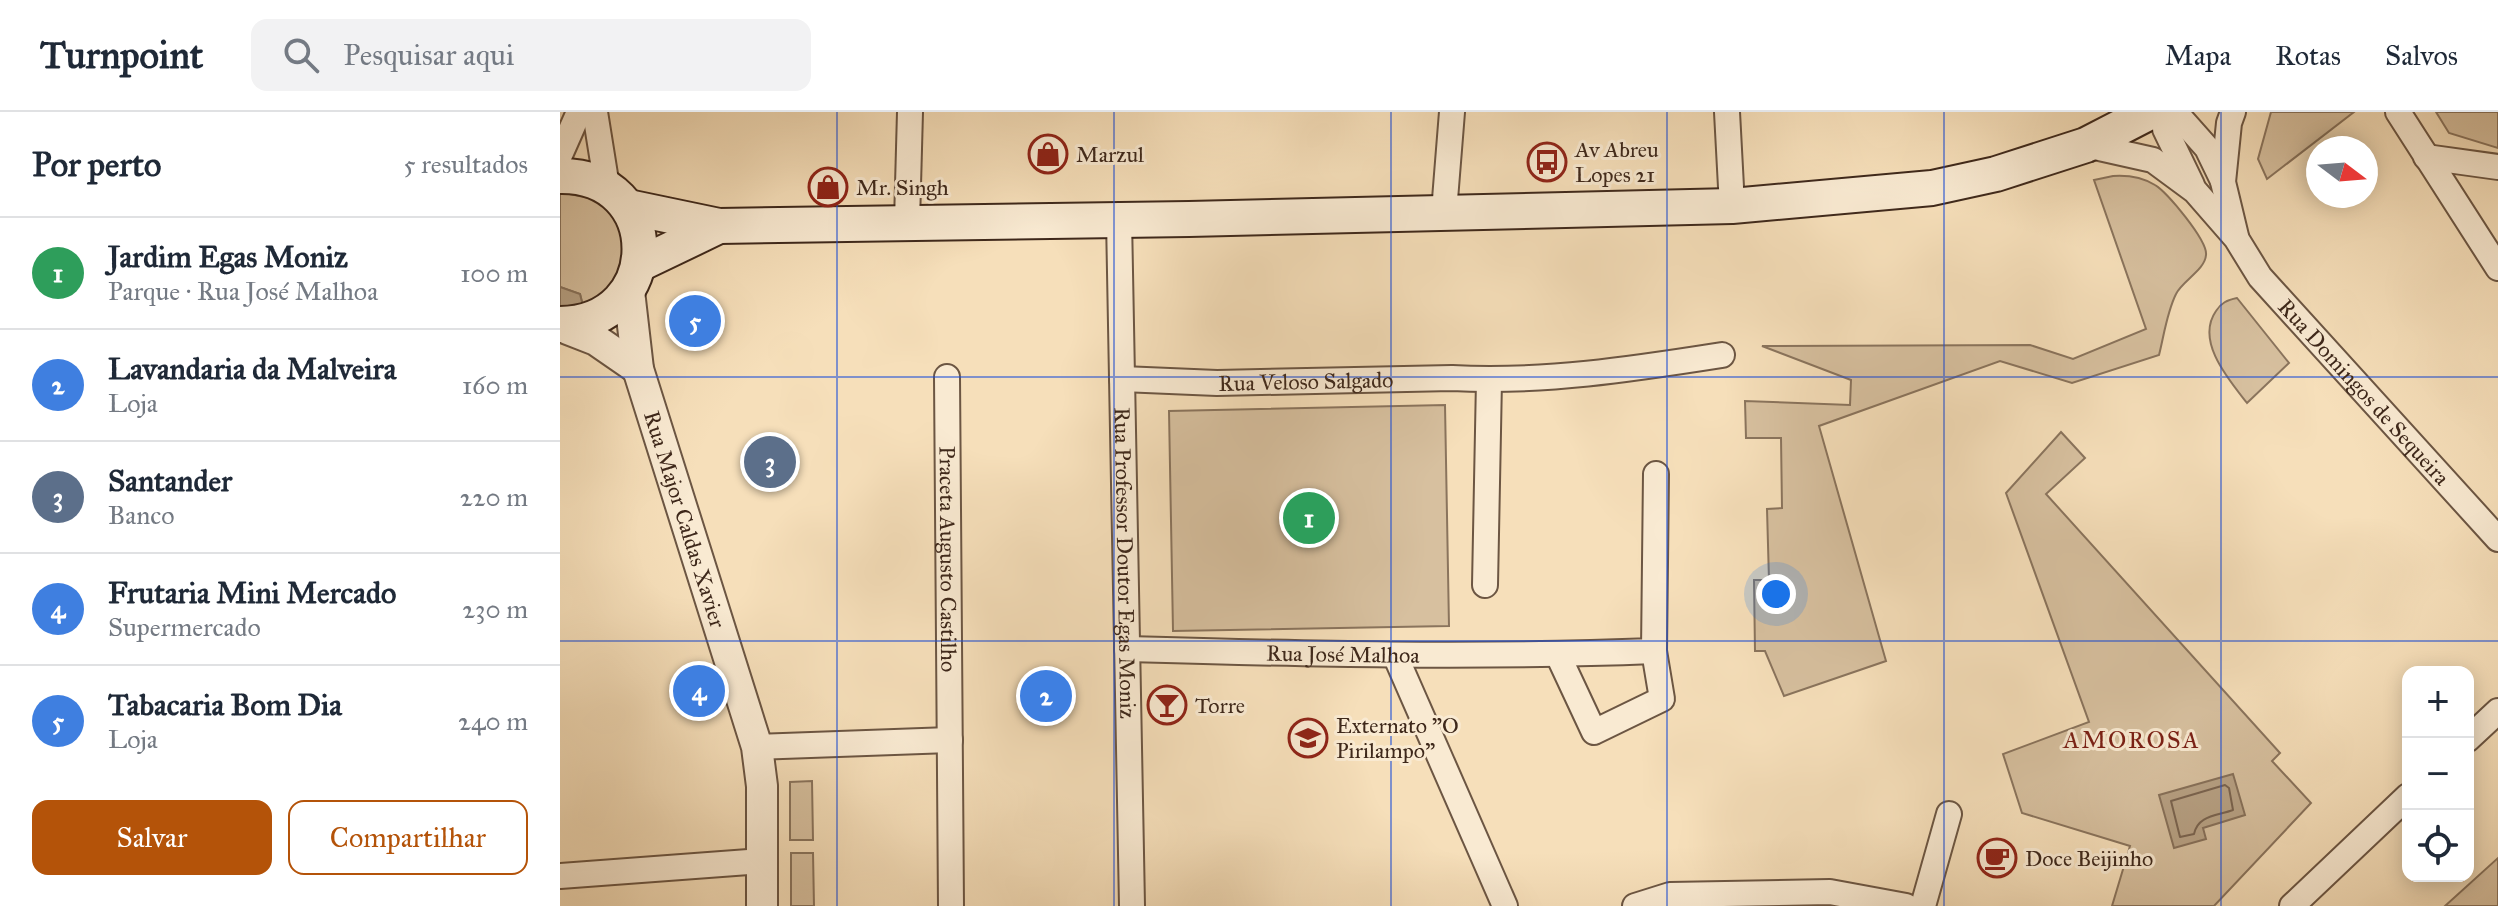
<!DOCTYPE html>
<html lang="pt">
<head>
<meta charset="utf-8">
<style>
	body { margin:0; font-family:"IM FELL Great Primer",serif; background:#f2f2f3; color:#1f2937 }
	.controls { position:absolute; right:24px; bottom:24px; display:grid; overflow:hidden; border-radius:16px; box-shadow:0 4px 20px #0003 }
	.controls button { width:72px; height:72px; display:grid; place-items:center; padding:0; border:0; border-bottom:2px solid #e0e1e3; background:#fff; color:#1f2937; font:40px sans-serif }
	.compass { position:absolute; left:1746px; top:24px; width:72px; height:72px; border-radius:50%; background:#fff; box-shadow:0 4px 20px #0003; rotate:106deg }
	.you { position:absolute; left:1216px; top:482px; width:28px; height:28px; margin:-20px; border:6px solid #fff; border-radius:50%; background:#1a73e8; box-shadow:0 0 0 12px #1a73e833 }
	.badge { display:grid; place-items:center; width:52px; height:52px; border-radius:50%; background:#b45309; color:#fff; font-size:26px; font-weight:700 }
	.pin { position:absolute; translate:-50% -50%; border:4px solid #fff; box-shadow:0 2px 8px #0006 }
	.list { margin:0; padding:0; list-style:none }
	h2 { display:flex; justify-content:space-between; align-items:center; height:104px; margin:0; padding:0 32px; font-size:34px }
	h2 small { font-size:26px; font-weight:400; color:#747a83 }
	.list li { display:grid; grid-template-columns:52px 1fr auto; gap:24px; align-items:center; box-sizing:border-box; height:112px; padding:0 32px; border-top:2px solid #e0e1e3 }
	.list b { display:block; font-size:30px; white-space:nowrap }
	.list p { margin:0; font-size:26px; white-space:nowrap; color:#747a83 }
	.list em { font-size:26px; font-style:normal; color:#747a83 }
	.actions { display:flex; gap:16px; padding:24px 32px }
	.actions a { flex:1; padding:18px 0; border:2px solid #b45309; border-radius:16px; text-align:center; font-size:28px; color:#b45309 }
	.actions .main { background:#b45309; color:#fff }
	.icon { flex:none; width:44px; height:44px; fill:none; stroke:currentColor; stroke-width:2; stroke-linecap:round; stroke-linejoin:round }
	.map { position:relative; flex:none; width:1938px; height:794px; overflow:hidden }
	header { display:flex; align-items:center; gap:48px; box-sizing:border-box; height:112px; padding:0 40px; background:#fff; border-bottom:2px solid #e0e1e3 }
	header strong { font-size:38px }
	nav { display:flex; gap:44px; margin-inline-start:auto; font-size:28px }
	.search { width:560px; height:72px; background:#f2f2f3; display:flex; align-items:center; gap:20px; box-sizing:border-box; padding:0 28px; border-radius:16px; color:#747a83; font-size:30px }
	main { display:flex }
	aside { flex:1; background:#fff }
	.map>svg:first-child { display:block }
	.green { fill:#d7c09f; stroke:#8a745d; stroke-width:2 }
	.water { fill:#b7a184; stroke:#87715a; stroke-width:2 }
	.lines { fill:none; stroke-linecap:round; stroke-linejoin:round }
	.shore { stroke:#7a6450; stroke-width:2 }
	.minor-casing { stroke:#6c5643; stroke-width:28 }
	.tertiary-casing { stroke:#6c5643; stroke-width:34 }
	.secondary-casing { stroke:#3e281b; stroke-width:38 }
	.minor { stroke:#f9ead2; stroke-width:24 }
	.tertiary { stroke:#f9ead2; stroke-width:30 }
	.secondary { stroke:#f9ead2; stroke-width:34 }
	.grid { fill:none; stroke:#1d4ed8; stroke-width:2; stroke-opacity:0.55 }
	.labels { text-anchor:middle; stroke-width:6; stroke-linejoin:round; paint-order:stroke }
	.poi-label { font-size:22px; fill:#3e281b; stroke:#f9ead2; text-anchor:start }
	.street-label { font-size:22px; fill:#3e281b; stroke:#f9ead2 }
	.neighbourhood-label { font-size:24px; letter-spacing:2px; fill:#7a1f14; stroke:#f9ead2 }
</style>
</head>
<body>
<header>
<strong>Turnpoint</strong>
<div class="search"><svg class="icon" aria-label="search" viewBox="0 0 24 24"><circle cx="10" cy="10" r="6"/><path d="M15 15l6 6"/></svg>Pesquisar aqui</div>
<nav><a>Mapa</a><a>Rotas</a><a>Salvos</a></nav>
</header>
<main>
<aside>
<h2>Por perto<small>5 resultados</small></h2>
<ul class="list">
<li><span class="badge" style="background:#2e9e5b">1</span><div><b>Jardim Egas Moniz</b><p>Parque · Rua José Malhoa</p></div><em>100 m</em></li>
<li><span class="badge" style="background:#3f7fe0">2</span><div><b>Lavandaria da Malveira</b><p>Loja</p></div><em>160 m</em></li>
<li><span class="badge" style="background:#5c6f8a">3</span><div><b>Santander</b><p>Banco</p></div><em>220 m</em></li>
<li><span class="badge" style="background:#3f7fe0">4</span><div><b>Frutaria Mini Mercado</b><p>Supermercado</p></div><em>230 m</em></li>
<li><span class="badge" style="background:#3f7fe0">5</span><div><b>Tabacaria Bom Dia</b><p>Loja</p></div><em>240 m</em></li>
</ul>
<div class="actions"><a class="main">Salvar</a><a>Compartilhar</a></div>
</aside>
<div class="map">
<svg width="1938" height="794" viewBox="0 0 1938 794">
	<rect width="100%" height="100%" fill="#f6dfba"/>
	<filter id="stains"><feTurbulence type="fractalNoise" baseFrequency=".0025" numOctaves="4"/><feColorMatrix values="0 0 0 0 .2 0 0 0 0 .09 0 0 0 0 .02 0 0 0 .5 -.17"/></filter>
	<radialGradient id="worn" r=".72"><stop offset=".6" stop-color="#630" stop-opacity="0"/><stop offset="1" stop-color="#630" stop-opacity=".3"/></radialGradient>
	<g class="green">
		<polygon points="1711,0 1794,0 1707,67 1698,47"/>
		<polygon points="1876,0 1938,0 1938,36 1889,21"/>
		<path d="M1553 64C1568 63 1582 65 1595 73 1607 80 1648 129 1646 143 1645 158 1622 169 1616 182 1607 200 1604 223 1599 243L1512 271 1440 249 1259 314 1326 549 1224 584 1205 539H1195L1194 468H1209L1207 397 1222 396 1221 326H1186L1185 289 1290 293 1291 268 1202 234 1470 233 1513 247 1586 217 1534 68Z"/>
		<polygon points="0,80 43,89 68,125 60,169 23,194 20,182 0,175"/>
		<path d="M1677 186 1729 251 1687 291C1669 268 1635 229 1656 199 1661 191 1667 188 1677 186Z"/>
		<polygon points="885,293 889,514 613,519 609,299"/>
		<polygon points="1501,320 1525,346 1486,382 1720,641 1712,649 1751,691 1654,794 1552,794 1570,734 1462,701 1443,642 1529,610 1446,381"/>
		<polygon points="252,669 253,728 230,728 230,670"/>
		<polygon points="231,741 253,741 254,794 231,794"/>
		<polygon points="1938,746 1938,794 1885,794"/>
	</g>
	<g class="water">
		<polygon points="0,175 20,182 23,194 0,194"/>
		<polygon points="1673,662 1685,703 1643,716 1646,727 1614,736 1599,683"/>
	</g>
	<g class="lines">
		<path class="shore" d="M1665 673 1669 676 1673 698C1657 704 1638 703 1634 722L1620 725 1611 689Z"/>
		<g class="minor-casing">
			<g id="minor">
				<polyline points="35,0 47,75"/>
				<polyline points="1167,0 1172,94"/>
				<polyline points="1606,0 1605,17 1632,73"/>
				<polyline points="1615,0 1647,36 1662,67"/>
				<polyline points="1673,0 1669,11 1663,70 1676,124"/>
				<polyline points="1838,0 1938,156"/>
				<path id="s1" d="M1526 33 1593 48 1635 79 1676 126 1700 165 1938 427"/>
				<polyline points="0,43 19,0"/>
				<polyline points="1866,45 1938,55"/>
				<polyline points="884,100 892,0"/>
				<path id="s2" d="M559 107 572 794"/>
				<polyline points="347,110 350,0"/>
				<path id="s3" d="M387 265 391 794"/>
				<path id="s4" d="M562 267 657 271 892 266C982 271 1073 257 1162 243"/>
				<polyline points="925,473 929,268"/>
				<path id="s5" d="M567 537C742 542 918 546 1094 539L1096 362"/>
				<polyline points="835,543 945,794"/>
				<polyline points="998,543 1034,620 1102,587 1094,539"/>
				<polyline points="1908,627 1938,599"/>
				<polyline points="197,635 390,628"/>
				<polyline points="0,764 202,749"/>
				<polyline points="1075,794 1110,783 1270,780 1346,794"/>
				<polyline points="1363,794 1389,702"/>
				<polyline points="1732,794 1848,684"/>
			</g>
		</g>
		<g class="tertiary-casing">
			<g id="tertiary">
				<path id="s6" d="M69 179 78 257 197 635 202 674V794"/>
				<polyline points="0,214 36,228 78,257"/>
			</g>
		</g>
		<g class="secondary-casing">
			<g id="secondary">
				<path d="M0 64C106 62 106 211 0 212"/>
				<polyline points="68,95 159,114 629,107 1172,94 1372,76 1436,62 1526,33 1590,0"/>
				<polyline points="80,152 159,114"/>
			</g>
		</g>
		<use href="#minor" class="minor"/>
		<use href="#tertiary" class="tertiary"/>
		<use href="#secondary" class="secondary"/>
	</g>
	<path class="grid" d="M277 0V794M554 0V794M831 0V794M1107 0V794M1384 0V794M1661 0V794M0 265H1938M0 529H1938"/>
	<defs>
		<g id="shop-ring" transform="scale(2)"><circle r="9.5" fill="#f9ead2" stroke="#8f2418" stroke-width="1.5"/><path d="M-5-2.5h2.3a2.7 3.5 0 0 1 5.4 0H5L5.5 6h-11ZM-1.5-2.5h3a1.5 2.3 0 0 0-3 0Z" fill="#8f2418"/></g>
		<g id="bus-ring" transform="scale(2)"><circle r="9.5" fill="#f9ead2" stroke="#8f2418" stroke-width="1.5"/><path d="M-5-6H5V4H4V6H2V4H-2V6H-4V4H-5ZM-3.5-4V0h7V-4ZM-3.5 1.2v1.5H-2V1.2ZM2 1.2v1.5H3.5V1.2Z" fill="#8f2418"/></g>
		<g id="bar-ring" transform="scale(2)"><circle r="9.5" fill="#f9ead2" stroke="#8f2418" stroke-width="1.5"/><path d="M-6-5H6L.8 .8V4.5H3.5V6h-7V4.5H-.8V.8Z" fill="#8f2418"/></g>
		<g id="school-ring" transform="scale(2)"><circle r="9.5" fill="#f9ead2" stroke="#8f2418" stroke-width="1.5"/><path d="M0-5L7-2L0 1L-7-2ZM-4 1L0 2.5L4 1V4Q0 6-4 4Z" fill="#8f2418"/></g>
		<g id="cafe-ring" transform="scale(2)"><circle r="9.5" fill="#f9ead2" stroke="#8f2418" stroke-width="1.5"/><path d="M-5.5-4.5H6V0H3Q3 3.5 0 3.5H-2.5Q-5.5 3.5-5.5 0ZM3-3.2v2h1.7v-2ZM-6 4.5H4V6H-6Z" fill="#8f2418"/></g>
	</defs>
	<g fill-rule="evenodd">
		<use href="#shop-ring" x="488" y="42"/>
		<use href="#bus-ring" x="987" y="50"/>
		<use href="#shop-ring" x="268" y="75"/>
		<use href="#bar-ring" x="607" y="593"/>
		<use href="#school-ring" x="748" y="626"/>
		<use href="#cafe-ring" x="1437" y="746"/>
	</g>
	<g class="labels">
		<g class="poi-label">
			<text x="1015" y="45">Av Abreu<tspan x="1015" dy="25">Lopes 21</tspan></text>
			<text x="516" y="50">Marzul</text>
			<text x="296" y="83">Mr. Singh</text>
			<text x="635" y="601">Torre</text>
			<text x="776" y="621">Externato "O<tspan x="776" dy="25">Pirilampo"</tspan></text>
			<text x="1465" y="754">Doce Beijinho</text>
		</g>
		<g class="street-label">
			<text dy="8" stroke="none"><textPath href="#s4" startOffset="184">Rua Veloso Salgado</textPath></text>
			<text dy="8" stroke="none"><textPath href="#s1" startOffset="384">Rua Domingos de Sequeira</textPath></text>
			<text dy="8" stroke="none"><textPath href="#s6" startOffset="236">Rua Major Caldas Xavier</textPath></text>
			<text dy="8" stroke="none"><textPath href="#s3" startOffset="182">Praceta Augusto Castilho</textPath></text>
			<text dy="8" stroke="none"><textPath href="#s2" startOffset="344">Rua Professor Doutor Egas Moniz</textPath></text>
			<text dy="8" stroke="none"><textPath href="#s5" startOffset="216">Rua José Malhoa</textPath></text>
		</g>
		<g class="neighbourhood-label">
			<text x="1572" y="636">AMOROSA</text>
		</g>
	</g>
	<rect width="100%" height="100%" filter="url(#stains)"/>
	<rect width="100%" height="100%" fill="url(#worn)"/>
</svg>
<div class="controls">
<button>+</button>
<button>−</button>
<button><svg class="icon" aria-label="locate" viewBox="0 0 24 24"><circle cx="12" cy="12" r="6"/><path d="M12 2v4M12 18v4M2 12h4M18 12h4"/></svg></button>
</div>
<svg class="compass" viewBox="-18 -18 36 36"><path d="M0-13l5 13h-10z" fill="#e53935"/><path d="M0 13l5-13h-10z" fill="#747a83"/></svg>
<div class="you"></div>
<div class="pin badge" style="left:749px;top:406px;background:#2e9e5b">1</div>
<div class="pin badge" style="left:486px;top:584px;background:#3f7fe0">2</div>
<div class="pin badge" style="left:210px;top:350px;background:#5c6f8a">3</div>
<div class="pin badge" style="left:139px;top:579px;background:#3f7fe0">4</div>
<div class="pin badge" style="left:135px;top:209px;background:#3f7fe0">5</div>
</div>
</main>
</body>
</html>
